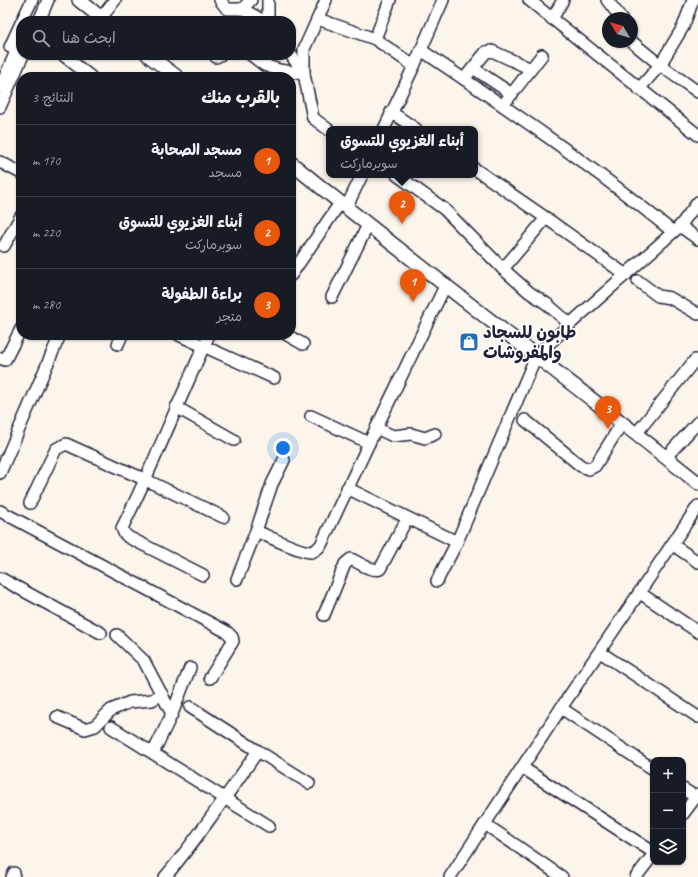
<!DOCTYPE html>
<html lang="ar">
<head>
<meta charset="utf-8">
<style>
	body { margin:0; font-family:Caveat,"Playpen Sans Arabic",sans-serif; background:#242831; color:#f1f3f6; direction:rtl }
	.controls { position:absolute; right:12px; bottom:12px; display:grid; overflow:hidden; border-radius:8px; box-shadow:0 1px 3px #0004 }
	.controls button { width:36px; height:36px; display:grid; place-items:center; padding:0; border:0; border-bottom:1px solid #363941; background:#171b24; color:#f1f3f6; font:20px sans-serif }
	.compass { position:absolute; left:602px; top:12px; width:36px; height:36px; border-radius:50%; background:#171b24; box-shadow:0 1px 3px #0004; rotate:308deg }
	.you { position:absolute; left:283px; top:448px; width:14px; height:14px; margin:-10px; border:3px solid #fff; border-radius:50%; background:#1a73e8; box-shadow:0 0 0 6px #1a73e833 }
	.badge { display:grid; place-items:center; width:26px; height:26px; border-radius:50%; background:#ea580c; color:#fff; font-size:13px; font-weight:700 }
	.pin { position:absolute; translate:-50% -33px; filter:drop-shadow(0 1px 2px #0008) }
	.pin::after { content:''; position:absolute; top:21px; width:14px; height:12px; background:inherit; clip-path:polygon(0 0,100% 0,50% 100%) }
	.popup { position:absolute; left:326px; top:126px; width:152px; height:52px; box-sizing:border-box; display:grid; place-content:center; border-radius:8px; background:#171b24; filter:drop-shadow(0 1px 3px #0005); font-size:13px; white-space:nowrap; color:#9ea1a6 }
	.popup b { font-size:15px; color:#f1f3f6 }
	.popup::after { content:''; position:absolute; left:50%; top:100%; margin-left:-8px; border:8px solid transparent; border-top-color:#171b24 }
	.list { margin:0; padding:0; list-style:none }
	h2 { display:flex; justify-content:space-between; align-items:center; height:52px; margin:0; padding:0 16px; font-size:17px }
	h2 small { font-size:13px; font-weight:400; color:#9ea1a6 }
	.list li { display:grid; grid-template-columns:26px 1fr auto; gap:12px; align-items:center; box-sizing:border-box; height:72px; padding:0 16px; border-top:1px solid #363941 }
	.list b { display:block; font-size:15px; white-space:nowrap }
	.list p { margin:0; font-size:13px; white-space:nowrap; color:#9ea1a6 }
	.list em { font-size:13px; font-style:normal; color:#9ea1a6 }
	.icon { flex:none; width:22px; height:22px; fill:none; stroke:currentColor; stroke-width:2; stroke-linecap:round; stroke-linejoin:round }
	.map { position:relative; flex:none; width:698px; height:877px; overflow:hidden; direction:ltr }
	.search { position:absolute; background:#171b24; box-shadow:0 1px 3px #0004; left:16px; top:16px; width:280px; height:44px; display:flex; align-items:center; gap:10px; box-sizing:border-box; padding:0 14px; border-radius:16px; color:#9ea1a6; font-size:15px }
	.panel { position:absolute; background:#171b24; box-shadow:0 1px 3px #0004; left:16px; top:72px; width:280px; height:268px; border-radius:16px; direction:rtl }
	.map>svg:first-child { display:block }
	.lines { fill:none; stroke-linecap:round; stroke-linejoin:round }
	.minor-casing { stroke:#22223b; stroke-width:14 }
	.major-casing { stroke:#22223b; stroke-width:16 }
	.minor { stroke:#fff; stroke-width:11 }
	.major { stroke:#fff; stroke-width:13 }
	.labels { text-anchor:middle; stroke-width:3.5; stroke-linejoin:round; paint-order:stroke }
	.poi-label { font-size:17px; font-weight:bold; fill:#22223b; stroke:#fff; text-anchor:start }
</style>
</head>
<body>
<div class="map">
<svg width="698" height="877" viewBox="0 0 698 877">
	<rect width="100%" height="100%" fill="#fcf5ec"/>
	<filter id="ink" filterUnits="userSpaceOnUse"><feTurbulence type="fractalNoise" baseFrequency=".025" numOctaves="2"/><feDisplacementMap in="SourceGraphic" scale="8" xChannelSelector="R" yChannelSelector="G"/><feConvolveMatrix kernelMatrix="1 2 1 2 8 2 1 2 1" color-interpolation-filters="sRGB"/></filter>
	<g filter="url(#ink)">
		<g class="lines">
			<g class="minor-casing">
				<g id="minor">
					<polyline points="220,0 227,9 242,9 264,21"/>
					<polyline points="268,0 268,21"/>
					<polyline points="326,0 304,49 304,74 313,118 329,130"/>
					<polyline points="529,0 698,135"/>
					<polyline points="607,0 621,18"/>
					<polyline points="242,9 251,0"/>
					<polyline points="101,18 115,0"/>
					<polyline points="318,19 375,39 414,66"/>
					<polyline points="552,19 563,0"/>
					<polyline points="22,21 32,0"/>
					<polyline points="39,21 48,0"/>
					<polyline points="375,39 390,0"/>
					<polyline points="632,42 660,65 698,92"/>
					<polyline points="10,47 21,23"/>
					<path d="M421 50C507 108 593 166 673 232"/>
					<polyline points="63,55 91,77"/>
					<polyline points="251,55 264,65 279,70 304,74 291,55"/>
					<polyline points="216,57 220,55"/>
					<polyline points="473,68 512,94"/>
					<polyline points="464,79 486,52 492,51 531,69"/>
					<polyline points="0,88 21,40"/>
					<polyline points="639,89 660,65 683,27 693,0"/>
					<polyline points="503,105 542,55"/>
					<polyline points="0,107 23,55"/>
					<polyline points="391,112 416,129"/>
					<polyline points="384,129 414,66 443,0"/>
					<polyline points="0,162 21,173"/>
					<polyline points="475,169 546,218 626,275"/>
					<polyline points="397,175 444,209 503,269 529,292 547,304 570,324"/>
					<polyline points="346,208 362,175"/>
					<polyline points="680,226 698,239"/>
					<polyline points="4,246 21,216"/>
					<polyline points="503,269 546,218"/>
					<polyline points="291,275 340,203"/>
					<polyline points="638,281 658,296 670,298 698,314"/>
					<polyline points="332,297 368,225"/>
					<polyline points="179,335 274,378"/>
					<polyline points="287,335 303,344"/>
					<polyline points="118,344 122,335"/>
					<polyline points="0,358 5,360 21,329"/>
					<polyline points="176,407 234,440"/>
					<polyline points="311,416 369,443"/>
					<polyline points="525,420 581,466 589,469 595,466 622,423"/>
					<polyline points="376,428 393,436 411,434 425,438 435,434"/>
					<polyline points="636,434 695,360"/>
					<polyline points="666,457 698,422"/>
					<polyline points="0,473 60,335"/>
					<polyline points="347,488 457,542"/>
					<polyline points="30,503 56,449 66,444 146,480 223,517"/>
					<polyline points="0,511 227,632 232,637 233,641 210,678"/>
					<polyline points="256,531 272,484 284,460"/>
					<polyline points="673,545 698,562"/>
					<path d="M203 575 128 537 124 533 122 528C154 465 179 399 209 335"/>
					<polyline points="0,578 101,633"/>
					<path d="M237 579 256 531C268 536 299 552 311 552 316 551 318 548 321 545L369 443 446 284"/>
					<polyline points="437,581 457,542 536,356 570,324 680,226 698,202"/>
					<polyline points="640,593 698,632"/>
					<path d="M324 615 345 564 351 559C360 563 371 572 380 569L407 519"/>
					<polyline points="117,635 144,661 172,714"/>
					<polyline points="600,652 698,717"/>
					<polyline points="561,708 653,769"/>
					<polyline points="57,717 85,729 95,726 111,710 130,702 152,700 162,694"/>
					<polyline points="111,727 269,826"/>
					<polyline points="258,751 309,783"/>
					<polyline points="153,753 172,714 190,668"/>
					<polyline points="523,768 653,852"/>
					<polyline points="683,789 696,797"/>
					<polyline points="683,814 698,794"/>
					<polyline points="485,824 562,877"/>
					<polyline points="12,877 14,873"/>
					<path d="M165 877C199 837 228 793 258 751L190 707"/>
					<polyline points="450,877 561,708 698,506"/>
					<polyline points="636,877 653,855"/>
				</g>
			</g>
			<g class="major-casing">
				<g id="major">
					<polyline points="79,0 105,21"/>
					<polyline points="148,55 177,77"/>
					<path d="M291 163C425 272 563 375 698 483"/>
				</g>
			</g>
			<use href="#minor" class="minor"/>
			<use href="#major" class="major"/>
		</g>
	</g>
	<defs>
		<g id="shop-square" transform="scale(1)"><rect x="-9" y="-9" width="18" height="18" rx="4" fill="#1f6fb2" stroke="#fff"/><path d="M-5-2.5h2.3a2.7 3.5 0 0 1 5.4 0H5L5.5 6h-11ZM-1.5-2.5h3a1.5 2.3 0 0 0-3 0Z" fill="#fff"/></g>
	</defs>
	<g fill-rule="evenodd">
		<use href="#shop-square" x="469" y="342"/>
	</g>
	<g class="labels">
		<g class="poi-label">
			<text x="483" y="338">طابون للسجاد<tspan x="483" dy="20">والمفروشات</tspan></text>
		</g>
	</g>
</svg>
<div class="controls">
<button>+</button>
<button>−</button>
<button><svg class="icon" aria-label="layers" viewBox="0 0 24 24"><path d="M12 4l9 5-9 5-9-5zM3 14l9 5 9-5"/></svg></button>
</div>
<svg class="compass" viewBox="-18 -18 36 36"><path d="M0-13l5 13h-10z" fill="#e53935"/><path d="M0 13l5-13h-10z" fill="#9ea1a6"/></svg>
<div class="you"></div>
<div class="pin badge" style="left:413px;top:302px">1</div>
<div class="pin badge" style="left:402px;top:224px">2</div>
<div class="popup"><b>أبناء الغزيوي للتسوق</b>سوبرماركت</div>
<div class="pin badge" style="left:608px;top:429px">3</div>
<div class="search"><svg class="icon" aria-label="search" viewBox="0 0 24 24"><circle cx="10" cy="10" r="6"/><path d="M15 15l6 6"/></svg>ابحث هنا</div>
<section class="panel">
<h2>بالقرب منك<small>النتائج: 3</small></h2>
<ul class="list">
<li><span class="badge">1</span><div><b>مسجد الصحابة</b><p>مسجد</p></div><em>170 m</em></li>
<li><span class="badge">2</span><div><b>أبناء الغزيوي للتسوق</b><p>سوبرماركت</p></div><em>220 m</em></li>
<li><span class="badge">3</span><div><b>براءة الطفولة</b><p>متجر</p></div><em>280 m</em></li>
</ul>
</section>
</div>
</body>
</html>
